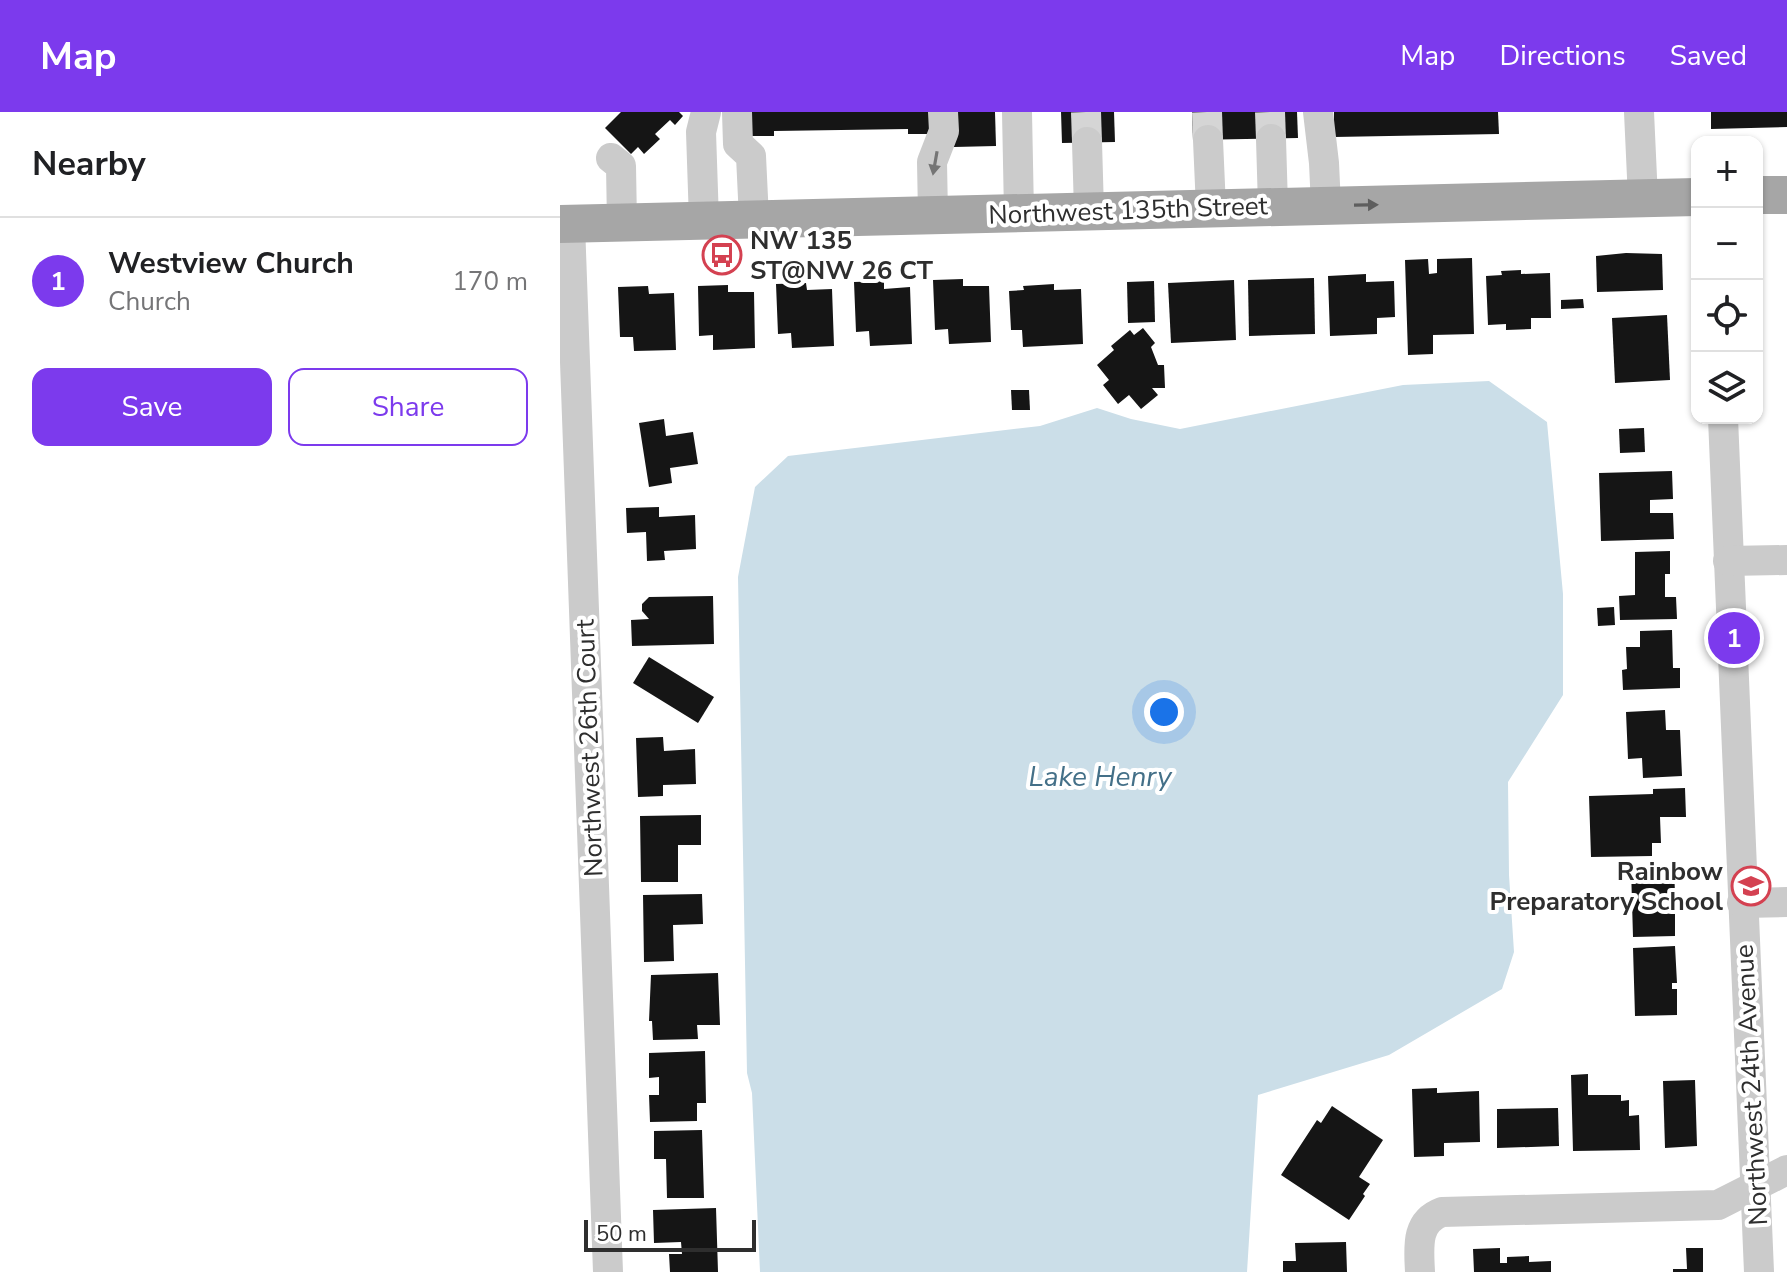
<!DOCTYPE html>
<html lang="en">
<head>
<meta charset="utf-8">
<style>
	body { margin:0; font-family:"Nunito Sans",sans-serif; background:#f6f6f6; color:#202124 }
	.controls { position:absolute; right:24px; top:24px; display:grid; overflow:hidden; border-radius:16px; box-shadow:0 2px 6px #0004 }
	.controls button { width:72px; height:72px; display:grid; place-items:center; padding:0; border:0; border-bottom:2px solid #e0e0e0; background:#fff; color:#202124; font:40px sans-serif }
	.scale { position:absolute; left:24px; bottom:20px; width:172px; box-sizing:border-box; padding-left:8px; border:4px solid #2e2e2e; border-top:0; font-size:22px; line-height:28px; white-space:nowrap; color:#2e2e2e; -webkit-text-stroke:6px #fff; paint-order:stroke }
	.you { position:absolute; left:604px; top:600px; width:28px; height:28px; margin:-20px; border:6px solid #fff; border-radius:50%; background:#1a73e8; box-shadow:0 0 0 12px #1a73e833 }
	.badge { display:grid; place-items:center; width:52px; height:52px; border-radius:50%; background:#7c3aed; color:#fff; font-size:26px; font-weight:700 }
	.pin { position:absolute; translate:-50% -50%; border:4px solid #fff; box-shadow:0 2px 8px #0006 }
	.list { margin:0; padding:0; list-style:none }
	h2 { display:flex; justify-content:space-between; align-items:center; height:104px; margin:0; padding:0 32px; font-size:34px }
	h2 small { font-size:26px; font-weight:400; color:#757577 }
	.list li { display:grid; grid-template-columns:52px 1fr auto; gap:24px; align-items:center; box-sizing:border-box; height:128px; padding:0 32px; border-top:2px solid #e0e0e0 }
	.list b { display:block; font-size:30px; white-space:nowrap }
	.list p { margin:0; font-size:26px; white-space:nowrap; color:#757577 }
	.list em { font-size:26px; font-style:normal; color:#757577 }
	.actions { display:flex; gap:16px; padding:24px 32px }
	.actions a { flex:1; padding:18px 0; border:2px solid #7c3aed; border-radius:16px; text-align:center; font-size:28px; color:#7c3aed }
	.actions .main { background:#7c3aed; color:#fff }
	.icon { flex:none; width:44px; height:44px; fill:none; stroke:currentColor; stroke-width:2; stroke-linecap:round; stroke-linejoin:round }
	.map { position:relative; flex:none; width:1227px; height:1160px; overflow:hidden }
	header { display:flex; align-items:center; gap:48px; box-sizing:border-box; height:112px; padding:0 40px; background:#7c3aed; color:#fff }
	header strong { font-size:38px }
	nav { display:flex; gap:44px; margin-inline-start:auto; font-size:28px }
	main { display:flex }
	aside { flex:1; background:#fff }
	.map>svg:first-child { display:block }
	.water { fill:#cbdee8 }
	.building { fill:#151515 }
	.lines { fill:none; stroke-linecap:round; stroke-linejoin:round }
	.minor-tunnel { stroke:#d5d5d5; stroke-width:30; stroke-dasharray:30 15; stroke-linecap:butt }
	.minor { stroke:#cbcbcb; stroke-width:30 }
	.major { stroke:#a6a6a6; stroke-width:38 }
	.oneway { fill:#757575 }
	.oneway2 { fill:#5e5e5e }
	.labels { text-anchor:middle; stroke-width:8; stroke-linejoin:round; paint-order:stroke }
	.street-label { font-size:26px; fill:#2e2e2e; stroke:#fff }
	.poi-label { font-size:26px; font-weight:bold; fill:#2e2e2e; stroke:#fff; text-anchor:start }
	.water-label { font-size:28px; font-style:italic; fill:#447088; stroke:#fff }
</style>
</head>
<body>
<header>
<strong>Map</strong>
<nav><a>Map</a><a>Directions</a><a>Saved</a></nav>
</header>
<main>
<aside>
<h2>Nearby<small></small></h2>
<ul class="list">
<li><span class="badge">1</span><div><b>Westview Church</b><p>Church</p></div><em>170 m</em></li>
</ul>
<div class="actions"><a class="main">Save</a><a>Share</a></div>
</aside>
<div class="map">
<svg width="1227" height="1160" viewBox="0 0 1227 1160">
	<rect width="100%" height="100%" fill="#fff"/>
	<polygon class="water" points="929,269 987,310 1003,482 1003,583 948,670 949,763 954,840 942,877 829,943 698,983 687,1160 200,1160 192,981 187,961 178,465 195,375 228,344 480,314 537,296 571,307 620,317 843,273"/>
	<g class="building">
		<polygon points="61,0 119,0 123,4 115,13 110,8 95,22 100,27 84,42 78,35 71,42 45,16"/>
		<polygon points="185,0 374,0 374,22 348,22 348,17 214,19 214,24 186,24"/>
		<polygon points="393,0 435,0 436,34 394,35"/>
		<polygon points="501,0 554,0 555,30 502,31"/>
		<polygon points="632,0 737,0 738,26 633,28"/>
		<polygon points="774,0 938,0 939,22 774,25"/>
		<polygon points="1151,0 1227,0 1227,15 1151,17"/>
		<polygon points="1066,141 1102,142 1103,178 1037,180 1036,144"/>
		<polygon points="912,146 914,222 873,223 873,242 848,243 845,148 868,147 869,162 877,161 877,147"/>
		<polygon points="961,158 961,162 990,161 991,206 971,206 971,217 946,218 946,212 928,213 926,164 942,163 941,159"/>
		<polygon points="806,162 806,170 834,169 835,205 817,206 817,222 770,224 768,164"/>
		<polygon points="754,166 755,222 689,224 688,168"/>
		<polygon points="403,167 403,174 429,174 431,230 389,232 388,217 375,218 373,168"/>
		<polygon points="674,168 676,228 611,231 608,171"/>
		<polygon points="324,169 324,177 350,175 352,232 310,234 309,219 296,220 294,170"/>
		<polygon points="594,169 595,210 568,211 567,170"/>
		<polygon points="246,171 247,178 272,177 274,234 232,236 231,221 218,222 216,172"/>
		<polygon points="494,172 494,178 521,177 523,232 463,235 462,218 451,218 449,179 464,178 463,174"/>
		<polygon points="168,173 168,180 194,180 195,236 153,238 153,223 139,224 138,174"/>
		<polygon points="88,174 89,182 114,181 116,238 74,239 73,225 60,225 58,175"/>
		<polygon points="1023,187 1024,196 1001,197 1001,188"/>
		<polygon points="1107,203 1110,268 1055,271 1052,206"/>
		<polygon points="583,216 595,231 591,235 598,253 604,253 605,276 592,276 598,283 581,297 569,283 558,292 543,273 549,268 537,253 554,238 551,234 570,218 574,223"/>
		<polygon points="451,278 469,278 470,298 452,298"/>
		<polygon points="104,307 106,324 133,320 138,352 110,356 112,371 89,375 79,311"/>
		<polygon points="1084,316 1085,340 1060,341 1059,317"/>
		<polygon points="1112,359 1113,387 1090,388 1090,401 1113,401 1114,427 1041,429 1039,361"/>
		<polygon points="99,395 99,405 135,403 136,437 104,439 105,448 87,449 86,420 67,421 66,396"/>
		<polygon points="1110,439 1110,462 1105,462 1105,485 1116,485 1117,507 1060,508 1059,484 1075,483 1075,440"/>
		<polygon points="153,484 154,532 72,534 71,508 89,507 82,499 82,492 89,485"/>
		<polygon points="1054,495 1055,513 1038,514 1037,496"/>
		<polygon points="1112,518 1113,556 1120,556 1120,576 1063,578 1062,558 1067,557 1066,535 1080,535 1080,519"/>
		<polygon points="89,545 154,585 138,611 73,571"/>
		<polygon points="1105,598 1106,618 1120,618 1122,664 1083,666 1082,646 1068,647 1066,600"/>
		<polygon points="103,625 104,639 135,637 136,672 103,673 103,684 78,685 76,626"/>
		<polygon points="1125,676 1126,705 1100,705 1101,731 1092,731 1092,744 1031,745 1029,684 1093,682 1093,677"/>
		<polygon points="141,703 141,733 118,733 118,770 81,770 80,704"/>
		<polygon points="1114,755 1115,782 1111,782 1111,787 1115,787 1115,824 1073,825 1071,756"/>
		<polygon points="142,782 143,812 113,813 114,849 84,850 83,783"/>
		<polygon points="1115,834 1117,871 1112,871 1112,877 1117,877 1117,903 1075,904 1073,836"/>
		<polygon points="158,861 160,913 137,913 138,927 93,928 92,909 89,909 91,863"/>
		<polygon points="145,939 146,991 137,991 137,1009 90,1010 89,983 99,983 99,965 89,966 89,941"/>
		<polygon points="1028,962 1028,983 1061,983 1061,989 1069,988 1069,1004 1079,1003 1080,1038 1013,1039 1011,963"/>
		<polygon points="1135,968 1137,1034 1105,1036 1103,969"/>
		<polygon points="877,976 877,981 919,979 920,1030 884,1031 884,1044 854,1045 852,977"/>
		<polygon points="772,994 823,1028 799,1065 810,1072 803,1082 805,1084 789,1108 721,1063 757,1008 761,1011"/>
		<polygon points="998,996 999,1034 937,1036 937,997"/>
		<polygon points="142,1018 144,1086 107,1086 106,1047 94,1047 94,1019"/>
		<polygon points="156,1096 158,1160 110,1160 109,1142 122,1142 121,1130 94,1131 93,1098"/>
		<polygon points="786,1130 787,1160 723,1160 723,1149 736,1149 735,1131"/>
		<polygon points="940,1136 940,1151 947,1151 947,1145 969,1144 969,1150 991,1149 991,1160 914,1160 913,1137"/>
		<polygon points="1126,1136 1143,1136 1143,1160 1113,1160 1113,1157 1127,1157"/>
	</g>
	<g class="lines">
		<g class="minor-tunnel">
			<polyline points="526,0 527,30"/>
			<polyline points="647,0 648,28"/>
			<polyline points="710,0 711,27"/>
		</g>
		<g class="minor">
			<polyline points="177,0 178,32 191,44 194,107"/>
			<polyline points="457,0 459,101"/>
			<polyline points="758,0 764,51 766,94"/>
			<polyline points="1079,0 1083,87"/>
			<polyline points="711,27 713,94"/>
			<polyline points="648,28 651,96"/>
			<polyline points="527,30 529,99"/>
			<polyline points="51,46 61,54 62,111"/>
			<polyline points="373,103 372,50 384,19 383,0"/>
			<polyline points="144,109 141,20 146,0"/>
			<polyline points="10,112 48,1160"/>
			<polyline points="1163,306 1199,1160"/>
			<polyline points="1168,449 1227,448"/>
			<polyline points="1182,791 1227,790"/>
			<path d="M860 1160C859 1136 855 1110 882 1100L1158 1093 1227 1058"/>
		</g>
		<g class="major">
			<polyline points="1197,83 1227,83"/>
			<polyline points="0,112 1137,85"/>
		</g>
	</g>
	<defs><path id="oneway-solid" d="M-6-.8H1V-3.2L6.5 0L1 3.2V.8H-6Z" transform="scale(2)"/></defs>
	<use class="oneway" href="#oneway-solid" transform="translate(375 51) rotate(100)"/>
	<use class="oneway2" href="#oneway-solid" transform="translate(806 93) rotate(-1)"/>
	<defs>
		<g id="bus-ring" transform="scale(2)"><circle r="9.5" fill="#fff" stroke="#d44151" stroke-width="1.5"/><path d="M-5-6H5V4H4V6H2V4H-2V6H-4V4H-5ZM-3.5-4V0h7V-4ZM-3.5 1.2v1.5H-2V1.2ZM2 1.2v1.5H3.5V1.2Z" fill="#d44151"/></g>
		<g id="school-ring" transform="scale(2)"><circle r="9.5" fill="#fff" stroke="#d44151" stroke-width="1.5"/><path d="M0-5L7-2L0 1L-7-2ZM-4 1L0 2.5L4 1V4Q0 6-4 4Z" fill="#d44151"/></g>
	</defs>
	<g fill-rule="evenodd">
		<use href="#bus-ring" x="162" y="143"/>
		<use href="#school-ring" x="1191" y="774"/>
	</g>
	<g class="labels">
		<g class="street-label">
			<text transform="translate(568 98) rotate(-2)" y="9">Northwest 135th Street</text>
			<text transform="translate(29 636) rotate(-92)" y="9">Northwest 26th Court</text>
			<text transform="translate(1191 973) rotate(-93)" y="9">Northwest 24th Avenue</text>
		</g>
		<g class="poi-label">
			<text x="190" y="137">NW 135<tspan x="190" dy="30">ST@NW 26 CT</tspan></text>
			<text x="1163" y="768" text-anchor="end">Rainbow<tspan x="1163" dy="30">Preparatory School</tspan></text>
		</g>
		<g class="water-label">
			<text x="540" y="674">Lake Henry</text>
		</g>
	</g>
</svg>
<div class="controls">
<button>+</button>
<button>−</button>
<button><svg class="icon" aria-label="locate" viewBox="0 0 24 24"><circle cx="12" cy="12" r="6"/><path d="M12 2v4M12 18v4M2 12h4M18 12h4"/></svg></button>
<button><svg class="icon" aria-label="layers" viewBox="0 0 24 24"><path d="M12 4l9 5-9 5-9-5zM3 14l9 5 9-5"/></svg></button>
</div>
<div class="scale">50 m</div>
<div class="you"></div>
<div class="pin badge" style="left:1174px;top:526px">1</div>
</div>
</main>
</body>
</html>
